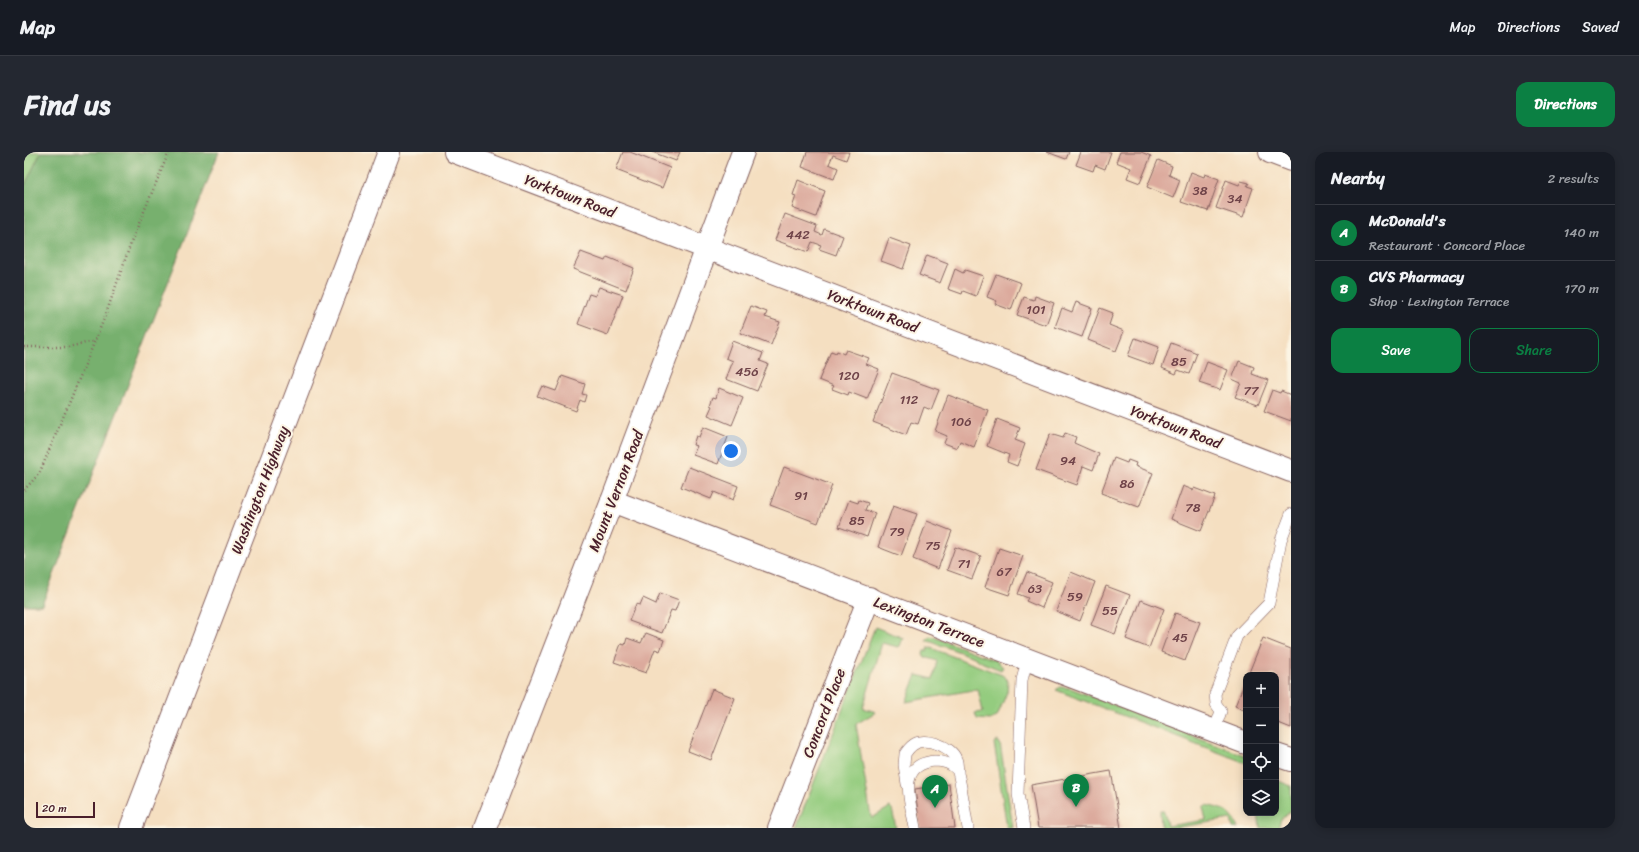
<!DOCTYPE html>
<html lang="en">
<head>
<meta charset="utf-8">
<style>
	body { margin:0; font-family:Sriracha,sans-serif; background:#242831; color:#f1f3f6 }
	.controls { position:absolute; right:12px; bottom:12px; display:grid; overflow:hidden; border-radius:8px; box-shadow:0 2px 10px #0003 }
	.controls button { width:36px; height:36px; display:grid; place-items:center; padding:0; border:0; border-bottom:1px solid #363941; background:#171b24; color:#f1f3f6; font:20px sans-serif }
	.scale { position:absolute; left:12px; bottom:10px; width:59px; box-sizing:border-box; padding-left:4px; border:2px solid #4a1f2b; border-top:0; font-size:11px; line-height:14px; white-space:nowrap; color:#4a1f2b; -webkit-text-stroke:3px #fcf5e5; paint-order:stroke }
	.you { position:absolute; left:707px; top:299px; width:14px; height:14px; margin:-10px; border:3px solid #fff; border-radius:50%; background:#1a73e8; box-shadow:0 0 0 6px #1a73e833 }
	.badge { display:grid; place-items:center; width:26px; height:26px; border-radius:50%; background:#0b8043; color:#fff; font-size:13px; font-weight:700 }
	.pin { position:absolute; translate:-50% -33px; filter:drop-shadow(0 1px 2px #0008) }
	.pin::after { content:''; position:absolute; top:21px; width:14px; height:12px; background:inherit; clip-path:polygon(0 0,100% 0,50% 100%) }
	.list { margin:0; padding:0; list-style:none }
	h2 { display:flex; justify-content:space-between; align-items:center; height:52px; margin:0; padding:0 16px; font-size:17px }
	h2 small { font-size:13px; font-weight:400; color:#9ea1a6 }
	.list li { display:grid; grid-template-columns:26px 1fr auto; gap:12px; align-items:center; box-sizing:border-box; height:56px; padding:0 16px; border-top:1px solid #363941 }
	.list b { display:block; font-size:15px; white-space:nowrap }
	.list p { margin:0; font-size:13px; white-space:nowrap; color:#9ea1a6 }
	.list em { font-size:13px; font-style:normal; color:#9ea1a6 }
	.actions { display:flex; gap:8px; padding:12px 16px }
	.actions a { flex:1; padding:9px 0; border:1px solid #0b8043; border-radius:12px; text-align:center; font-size:14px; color:#0b8043 }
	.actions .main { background:#0b8043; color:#fff }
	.icon { flex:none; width:22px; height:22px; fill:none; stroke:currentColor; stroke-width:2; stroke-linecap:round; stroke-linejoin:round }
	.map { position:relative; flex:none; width:1267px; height:676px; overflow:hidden; border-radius:12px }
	header { display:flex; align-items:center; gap:24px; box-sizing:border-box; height:56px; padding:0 20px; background:#171b24; border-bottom:1px solid #363941 }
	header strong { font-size:19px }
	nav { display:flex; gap:22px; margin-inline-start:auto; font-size:14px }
	.intro { display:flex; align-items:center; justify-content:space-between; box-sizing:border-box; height:96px; padding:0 24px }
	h1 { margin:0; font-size:28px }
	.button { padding:10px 18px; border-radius:12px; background:#0b8043; color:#fff; font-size:14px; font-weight:700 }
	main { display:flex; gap:24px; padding:0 24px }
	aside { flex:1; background:#171b24; border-radius:12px; box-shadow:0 2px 10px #0003 }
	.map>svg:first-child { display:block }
	.green { fill:#94cc7f; stroke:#6f7655 }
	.forest { fill:#77b06e; stroke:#60684c }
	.building { fill:#dcaa9d }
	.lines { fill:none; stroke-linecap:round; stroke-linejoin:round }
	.service-casing { stroke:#866260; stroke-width:12 }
	.minor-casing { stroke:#866260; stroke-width:24 }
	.path { stroke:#866260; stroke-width:2.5; stroke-dasharray:1 3; stroke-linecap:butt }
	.service { stroke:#fff; stroke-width:11 }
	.minor { stroke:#fff; stroke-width:22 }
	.labels { text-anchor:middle; stroke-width:4; stroke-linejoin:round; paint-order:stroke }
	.number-label { font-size:13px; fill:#6e4248 }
	.street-label { font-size:15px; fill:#4a1f2b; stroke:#fcf5e5 }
</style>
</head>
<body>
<header>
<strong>Map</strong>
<nav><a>Map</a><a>Directions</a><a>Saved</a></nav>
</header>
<div class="intro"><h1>Find us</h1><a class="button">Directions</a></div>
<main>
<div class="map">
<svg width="1267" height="676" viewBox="0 0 1267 676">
	<rect width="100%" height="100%" fill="#fcf5e5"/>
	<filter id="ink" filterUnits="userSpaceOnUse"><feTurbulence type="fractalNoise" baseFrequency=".025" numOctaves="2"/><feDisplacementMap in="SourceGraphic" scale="8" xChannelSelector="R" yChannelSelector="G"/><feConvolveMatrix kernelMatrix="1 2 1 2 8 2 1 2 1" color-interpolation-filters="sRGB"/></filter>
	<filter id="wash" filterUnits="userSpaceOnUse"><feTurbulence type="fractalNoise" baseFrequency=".012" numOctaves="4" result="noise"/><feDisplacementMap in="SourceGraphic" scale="16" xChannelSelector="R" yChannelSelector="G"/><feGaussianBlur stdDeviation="0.9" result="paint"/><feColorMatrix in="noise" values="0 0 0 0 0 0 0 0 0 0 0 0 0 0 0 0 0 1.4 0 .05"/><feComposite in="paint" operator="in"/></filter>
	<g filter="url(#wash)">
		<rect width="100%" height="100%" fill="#f5dfc1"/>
		<g class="green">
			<polygon points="0,0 17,0 0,35"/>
			<polygon points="851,475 879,486 876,494 874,495 858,491 839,556 852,560 832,572 847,665 848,666 866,655 868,657 872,676 772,676"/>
			<polygon points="907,484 971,508 979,515 977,518 959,511 950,505 902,488"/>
			<polygon points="904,495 978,523 984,528 983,540 973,565 966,568 953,567 951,561 959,560 954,537 882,550 893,523 909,527 913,509 901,505 899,502 900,499 903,499"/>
			<polygon points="1035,535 1046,536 1222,604 1222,611 1037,540 1032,538"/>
			<polygon points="973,589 976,591 989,676 983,676 970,591"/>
			<polygon points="1252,628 1267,634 1267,659 1257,667 1254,676 1236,676 1234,661 1252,661"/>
			<path d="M1182 653C1199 657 1208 659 1214 676H1209L1207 667 1149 676H1137L1136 659H1140L1143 674 1182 668 1179 655Z"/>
		</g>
		<polygon class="forest" points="17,0 195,0 18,453 0,453 0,35"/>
		<g id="blocks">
			<g class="building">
				<polygon points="599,0 606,0 646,16 638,36 592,18"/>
				<polygon points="628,0 656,0 652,9"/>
				<polygon points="783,0 825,0 822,8 809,3 805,12 814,16 810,27 778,15"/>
				<polygon points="1023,0 1045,0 1042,7"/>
				<polygon points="1057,0 1087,0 1081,17 1071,13 1069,19 1052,13"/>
				<polygon points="1096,0 1117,0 1127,4 1116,31 1103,26 1107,16 1092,10"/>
				<polygon points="1134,8 1148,14 1145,23 1156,28 1149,46 1123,35"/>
				<polygon points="1167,20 1180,25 1181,22 1195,27 1184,59 1157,50"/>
				<polygon points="774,28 801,39 792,65 768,56 772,44 769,43"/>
				<polygon points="1202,28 1215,33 1217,29 1225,31 1223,34 1229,36 1219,65 1192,56"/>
				<polygon points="761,62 793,74 791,80 798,83 800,77 819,84 812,103 795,97 797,93 788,90 784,100 751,88"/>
				<polygon points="865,86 887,94 879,117 857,109"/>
				<polygon points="557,100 581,109 583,105 610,116 602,138 549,117"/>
				<polygon points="903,103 924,111 916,131 895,123"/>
				<polygon points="931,117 939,121 941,118 959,124 952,144 939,139 938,142 924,137"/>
				<polygon points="972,122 997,131 987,158 971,152 973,149 963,145"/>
				<polygon points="575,135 599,143 584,183 554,172 565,142 571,144"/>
				<polygon points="1011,144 1030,151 1022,173 993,163 1000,145 1010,148"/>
				<polygon points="1052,150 1068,156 1058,185 1031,175 1038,156 1048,160"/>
				<polygon points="727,154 743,160 741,165 756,170 747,193 716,181"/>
				<polygon points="1076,156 1089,161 1085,173 1100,179 1092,199 1064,188"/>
				<polygon points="1111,186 1135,195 1129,213 1104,204"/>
				<polygon points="708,189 739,201 736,209 744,212 733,239 702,227 709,209 702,206"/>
				<polygon points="1147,191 1173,201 1165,222 1154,218 1152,222 1138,216"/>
				<polygon points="822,198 845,206 842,212 855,217 843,247 825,240 824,243 808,237 810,234 795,228 807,199 812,201 813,199 820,202"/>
				<polygon points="1215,209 1230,215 1228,222 1244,228 1234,253 1211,245 1217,231 1208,227"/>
				<polygon points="1183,210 1204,218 1196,238 1175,231"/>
				<polygon points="868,221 915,238 907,258 900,255 894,272 887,270 882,283 849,270"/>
				<polygon points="538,224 561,232 558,242 562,243 560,250 556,248 552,259 513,244 518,234 532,239"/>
				<polygon points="695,236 719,246 708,273 684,263 688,254 686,253 689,245 692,246"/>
				<polygon points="1248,238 1256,241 1257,239 1267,243 1267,269 1240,259"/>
				<polygon points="924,243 964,258 950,295 936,289 933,296 920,291 923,284 911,279"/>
				<polygon points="973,267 996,276 991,288 1001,292 993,314 983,310 985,303 963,294"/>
				<polygon points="679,275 704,285 694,312 669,303 673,294 669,293 672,284 675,285"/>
				<polygon points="1041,281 1052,285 1050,291 1075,302 1069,318 1059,314 1053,333 1012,318 1026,282 1039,286"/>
				<polygon points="1090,306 1103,311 1104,308 1112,311 1111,314 1129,321 1115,355 1077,341"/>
				<polygon points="665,315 714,334 709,348 690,340 687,347 657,335"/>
				<polygon points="760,315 808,333 794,371 746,353"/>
				<polygon points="1159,334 1169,338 1170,336 1191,344 1177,379 1147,367"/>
				<polygon points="825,348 834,351 835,348 844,351 841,358 851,361 843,385 815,375"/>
				<polygon points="869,354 893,362 877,404 854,395"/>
				<polygon points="903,369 928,379 914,417 889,407"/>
				<polygon points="931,395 957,404 948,427 923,418"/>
				<polygon points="975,396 999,404 985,443 961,435"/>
				<polygon points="1003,420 1028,430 1018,456 1002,449 1004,446 994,442"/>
				<polygon points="1047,420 1071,430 1056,469 1032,459"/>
				<polygon points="1082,434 1106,443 1091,482 1067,473"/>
				<polygon points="636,441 655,448 651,459 647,458 638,481 605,469 612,452 616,453 619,446 632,452"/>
				<polygon points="1117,448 1140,457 1125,496 1102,487"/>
				<polygon points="1151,461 1176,470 1161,509 1137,500"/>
				<polygon points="622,481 640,488 636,499 631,497 622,521 590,510 597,492 601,493 603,486 617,491"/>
				<polygon points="1239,486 1267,497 1267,576 1252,570 1252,523 1224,523"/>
				<polygon points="1222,527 1222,559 1211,554"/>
				<polygon points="688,537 711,546 687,608 664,599"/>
				<polygon points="1087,619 1097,676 1014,676 1007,633"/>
				<polygon points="925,632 931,676 896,676 891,637"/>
			</g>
		</g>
	</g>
	<g filter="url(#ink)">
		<use href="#blocks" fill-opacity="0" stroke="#866260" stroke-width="1"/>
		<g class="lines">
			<g class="service-casing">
				<g id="service">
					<polyline points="1190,580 1197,559 1192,552 1191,542 1213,484 1245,451 1257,388 1267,362"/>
					<path d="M883 632 880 613 881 602C883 599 886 595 889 593 900 584 928 594 932 607 934 610 933 615 934 619"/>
					<path d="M891 676C887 651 871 612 911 609 919 609 928 612 933 618 936 623 942 667 944 676"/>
					<polyline points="1000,676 994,642 998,528 1003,509"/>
				</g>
			</g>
			<g class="minor-casing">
				<g id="minor">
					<polyline points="431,0 1267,319"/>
					<polyline points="1246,0 1267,8"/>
					<polyline points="588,349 1222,591"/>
					<polyline points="1252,603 1267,608"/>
					<polyline points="107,676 365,0"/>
					<polyline points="461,676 588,349 719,0"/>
					<polyline points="755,676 845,446"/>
				</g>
			</g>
			<g class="path">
				<polyline points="0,195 44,195 70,189"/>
				<polyline points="0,338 15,322 46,249 82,162 108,88 145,0"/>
			</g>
			<use href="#service" class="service"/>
			<use href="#minor" class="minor"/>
		</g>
	</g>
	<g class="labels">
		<g class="number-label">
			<text x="1176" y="43">38</text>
			<text x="1211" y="51">34</text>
			<text x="774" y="87">442</text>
			<text x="1012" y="162">101</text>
			<text x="1155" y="214">85</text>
			<text x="723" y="224">456</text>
			<text x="825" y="228">120</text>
			<text x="1227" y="243">77</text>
			<text x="885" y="252">112</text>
			<text x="937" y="274">106</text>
			<text x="1044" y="313">94</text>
			<text x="1103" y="336">86</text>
			<text x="777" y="348">91</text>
			<text x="1169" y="360">78</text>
			<text x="833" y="373">85</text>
			<text x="873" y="384">79</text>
			<text x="909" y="398">75</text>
			<text x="940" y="416">71</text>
			<text x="980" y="424">67</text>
			<text x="1011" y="441">63</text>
			<text x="1051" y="449">59</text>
			<text x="1086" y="463">55</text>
			<text x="1156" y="490">45</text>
		</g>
		<g class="street-label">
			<text transform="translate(546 44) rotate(21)" y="5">Yorktown Road</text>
			<text transform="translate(849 159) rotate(21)" y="5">Yorktown Road</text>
			<text transform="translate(1152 275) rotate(21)" y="5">Yorktown Road</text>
			<text transform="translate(236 338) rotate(-69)" y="5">Washington Highway</text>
			<text transform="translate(592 339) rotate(-69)" y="5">Mount Vernon Road</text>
			<text transform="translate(905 470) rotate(21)" y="5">Lexington Terrace</text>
			<text transform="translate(800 561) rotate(-69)" y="5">Concord Place</text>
		</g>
	</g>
</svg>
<div class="controls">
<button>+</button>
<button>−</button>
<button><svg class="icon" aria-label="locate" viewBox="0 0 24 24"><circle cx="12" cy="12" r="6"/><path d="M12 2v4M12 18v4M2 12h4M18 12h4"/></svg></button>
<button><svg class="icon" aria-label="layers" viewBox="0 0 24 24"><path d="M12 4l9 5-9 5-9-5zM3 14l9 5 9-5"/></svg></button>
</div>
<div class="scale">20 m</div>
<div class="you"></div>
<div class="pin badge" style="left:911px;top:656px">A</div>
<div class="pin badge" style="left:1052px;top:655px">B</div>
</div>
<aside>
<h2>Nearby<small>2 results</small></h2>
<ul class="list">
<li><span class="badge">A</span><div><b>McDonald's</b><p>Restaurant · Concord Place</p></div><em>140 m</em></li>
<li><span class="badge">B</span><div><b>CVS Pharmacy</b><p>Shop · Lexington Terrace</p></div><em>170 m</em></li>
</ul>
<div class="actions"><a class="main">Save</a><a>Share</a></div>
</aside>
</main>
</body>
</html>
